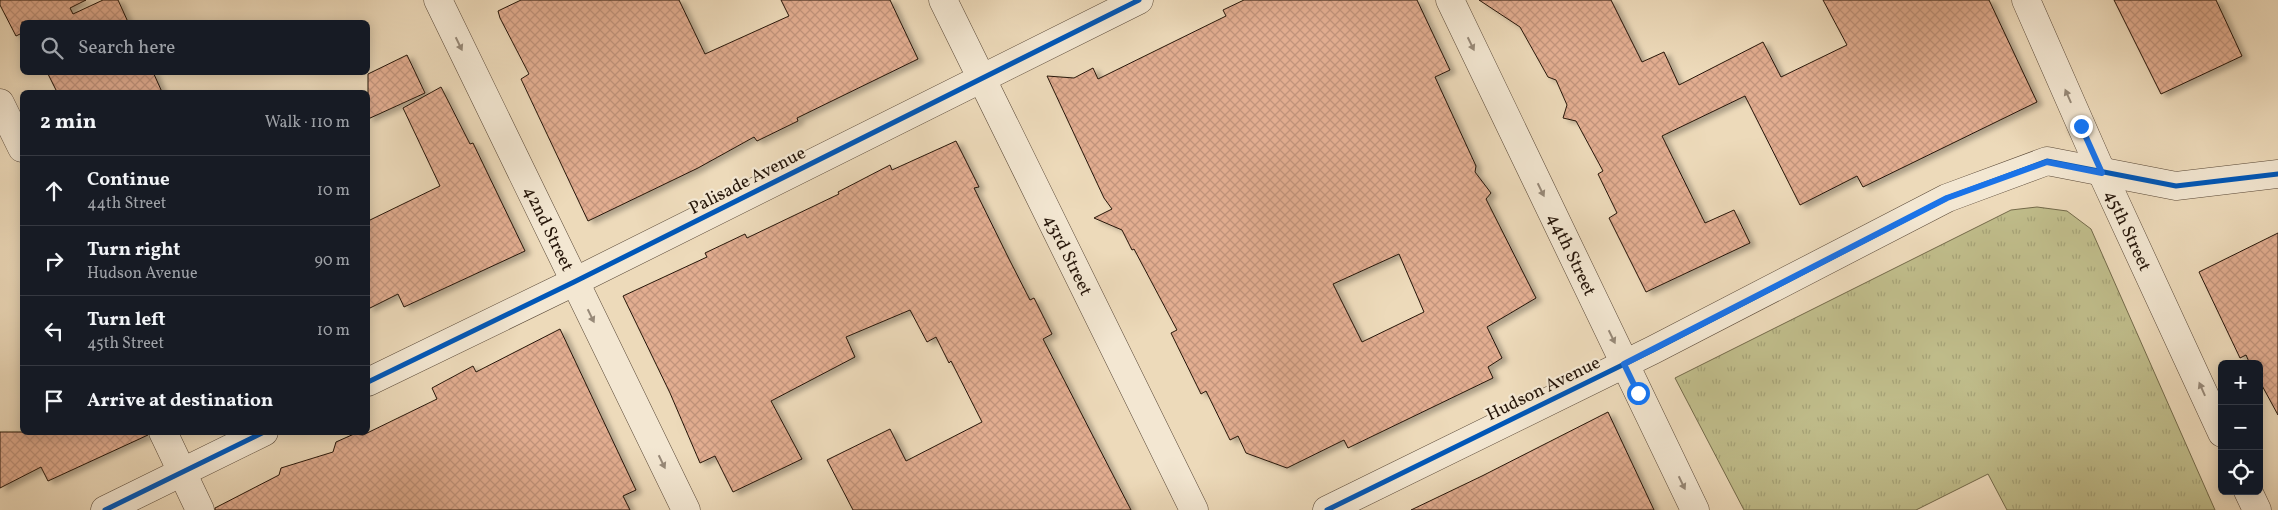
<!DOCTYPE html>
<html lang="en">
<head>
<meta charset="utf-8">
<style>
	body { margin:0; font-family:Vollkorn,serif; background:#20242c; color:#f1f3f6 }
	.controls { position:absolute; right:15px; bottom:15px; display:grid; overflow:hidden; border-radius:8px; box-shadow:0 2px 12px #0003 }
	.controls button { width:45px; height:45px; display:grid; place-items:center; padding:0; border:0; border-bottom:1px solid #363941; background:#171b24; color:#f1f3f6; font:25px sans-serif }
	.stop { position:absolute; width:15px; height:15px; margin:-11px; border:4px solid #1a73e8; border-radius:50%; background:#fff }
	.stop.end { background:#1a73e8; border-color:#fff; box-shadow:0 1px 5px #0008 }
	.list { margin:0; padding:0; list-style:none }
	h2 { display:flex; justify-content:space-between; align-items:center; height:65px; margin:0; padding:0 20px; font-size:21px }
	h2 small { font-size:16px; font-weight:400; color:#9ea1a6 }
	.list li { display:grid; grid-template-columns:32px 1fr auto; gap:15px; align-items:center; box-sizing:border-box; height:70px; padding:0 20px; border-top:1px solid #363941 }
	.list b { display:block; font-size:19px; white-space:nowrap }
	.list p { margin:0; font-size:16px; white-space:nowrap; color:#9ea1a6 }
	.list em { font-size:16px; font-style:normal; color:#9ea1a6 }
	.icon { flex:none; width:28px; height:28px; fill:none; stroke:currentColor; stroke-width:2; stroke-linecap:round; stroke-linejoin:round }
	.map { position:relative; flex:none; width:2278px; height:510px; overflow:hidden }
	.search { position:absolute; background:#171b24; box-shadow:0 2px 12px #0003; left:20px; top:20px; width:350px; height:55px; display:flex; align-items:center; gap:12px; box-sizing:border-box; padding:0 18px; border-radius:8px; color:#9ea1a6; font-size:19px }
	.panel { position:absolute; background:#171b24; box-shadow:0 2px 12px #0003; left:20px; top:90px; width:350px; height:345px; border-radius:8px }
	.map>svg:first-child { display:block }
	.grass { fill:url(#grass-tufts); stroke:#736a4a }
	.building { fill:url(#building-cross-hatch); stroke:#26160a; fill-rule:evenodd; filter:url(#shadow) }
	.lines { fill:none; stroke-linecap:round; stroke-linejoin:round }
	.minor-casing { stroke:#584736; stroke-width:29 }
	.minor { stroke:#f3e7d2; stroke-width:28 }
	.cycleway-casing { stroke:#f3e7d2; stroke-width:8 }
	.cycleway { stroke:#0057b8; stroke-width:5 }
	.oneway { fill:#978978 }
	.route { stroke:#1a73e8; stroke-width:6 }
	.labels { text-anchor:middle; stroke-width:4.5; stroke-linejoin:round; paint-order:stroke }
	.street-label { font-size:18px; fill:#26160a; stroke:#f3e7d2 }
</style>
</head>
<body>
<div class="map">
<svg width="2278" height="510" viewBox="0 0 2278 510">
	<defs>
		<pattern id="grass-tufts" width="24" height="20" patternUnits="userSpaceOnUse" patternTransform="scale(1.25)"><rect width="24" height="20" fill="#c0bd8b"/><path d="M3 7l-1-3M5 7V3M7 7l1-3M15 17l-1-3M17 17v-4M19 17l1-3" fill="none" stroke="#a5a277"/></pattern>
		<pattern id="building-cross-hatch" width="8" height="8" patternUnits="userSpaceOnUse" patternTransform="scale(1.25)"><rect width="8" height="8" fill="#e2ad90"/><path d="M0 0l8 8M0 8l8-8" fill="none" stroke="#c2947b"/></pattern>
		<filter id="shadow"><feDropShadow dx="5.5" dy="3" stdDeviation="2.5" flood-color="#0004"/></filter>
	</defs>
	<rect width="100%" height="100%" fill="#eddaba"/>
	<filter id="stains"><feTurbulence type="fractalNoise" baseFrequency=".004" numOctaves="4"/><feColorMatrix values="0 0 0 0 .2 0 0 0 0 .09 0 0 0 0 .02 0 0 0 .5 -.17"/></filter>
	<radialGradient id="worn" r=".72"><stop offset=".6" stop-color="#630" stop-opacity="0"/><stop offset="1" stop-color="#630" stop-opacity=".3"/></radialGradient>
	<polygon class="grass" points="2037,207 2067,211 2091,229 2215,510 2007,510 1988,474 1916,510 1744,510 1675,378 2011,210"/>
	<g class="building">
		<polygon points="0,0 86,0 70,8 73,14 103,0 118,0 128,22 22,22 22,33 16,36 0,5"/>
		<polygon points="521,0 679,0 705,54 789,16 781,0 890,0 918,59 797,118 798,121 757,141 754,137 698,168 588,221 521,79 529,74 500,18 498,11"/>
		<path d="M1244 0H1417L1450 70 1435 77 1476 166 1475 172 1491 193 1486 199 1536 298 1487 327 1502 358 1488 367 1493 378 1348 448 1344 440 1287 468 1246 453 1238 436 1230 440 1206 391 1201 394 1171 333 1177 330 1134 249 1132 250 1122 230 1094 218 1112 209 1104 198 1047 76 1074 78 1093 68 1098 79 1226 16 1223 10ZM1399 254 1424 312 1362 342 1333 284Z"/>
		<polygon points="1479,0 1611,0 1642,62 1664,52 1679,85 1763,42 1781,77 1847,45 1823,0 1989,0 2037,102 1863,187 1857,176 1800,205 1745,96 1662,136 1705,223 1734,210 1750,243 1646,292 1609,218 1617,213 1598,174 1603,171 1576,121 1563,118 1567,105 1556,80 1548,77 1520,27"/>
		<polygon points="2114,0 2216,0 2242,56 2161,94"/>
		<polygon points="407,55 425,93 368,119 368,74"/>
		<polygon points="47,72 153,72 162,92 57,92"/>
		<polygon points="441,87 470,144 473,143 525,251 404,307 398,294 368,309 368,221 440,186 403,108"/>
		<polygon points="956,141 979,187 974,188 1009,259 1030,300 1034,298 1052,334 1043,339 1131,510 853,510 827,460 890,429 906,461 982,422 951,361 949,363 936,337 927,342 910,310 846,337 855,357 771,401 802,459 733,492 715,456 700,463 670,393 623,296 707,257 705,253 745,234 747,238 839,194 838,192 890,165 892,170"/>
		<polygon points="2278,233 2278,415 2259,380 2259,364 2250,364 2246,355 2240,358 2199,272"/>
		<polygon points="560,329 636,490 623,496 630,510 215,510 215,508 279,475 281,468 333,452 336,442 354,434 363,435 437,399 432,388 473,366 476,372"/>
		<polygon points="1608,412 1654,510 1411,510 1482,476"/>
		<polygon points="0,432 148,432 148,435 48,481 41,467 0,488"/>
	</g>
	<g class="lines">
		<g class="minor-casing">
			<g id="minor">
				<path id="s1" d="M438 0 686 510"/>
				<path id="s2" d="M943 0 1194 510"/>
				<path id="s3" d="M1450 0 1695 510"/>
				<path id="s4" d="M2026 0 2102 173 2222 433"/>
				<polyline points="0,103 22,148"/>
				<polyline points="368,382 574,282 1139,0"/>
				<polyline points="163,432 200,510"/>
				<polyline points="2248,491 2257,510"/>
				<polyline points="105,510 264,432"/>
				<polyline points="1327,510 1653,350 1947,198 2047,161 2176,186 2278,174"/>
			</g>
		</g>
		<use href="#minor" class="minor"/>
		<g class="cycleway-casing">
			<g id="cycleway">
				<polyline points="368,382 574,282 1139,0"/>
				<polyline points="105,510 264,432"/>
				<polyline points="1327,510 1653,350 1947,198 2047,161 2176,186 2278,174"/>
			</g>
		</g>
		<use href="#cycleway" class="cycleway"/>
	</g>
	<defs><path id="oneway-solid" d="M-6-.8H1V-3.2L6.5 0L1 3.2V.8H-6Z" transform="scale(1.25)"/></defs>
	<g class="oneway">
		<use href="#oneway-solid" transform="translate(459 44) rotate(64)"/>
		<use href="#oneway-solid" transform="translate(1471 44) rotate(64)"/>
		<use href="#oneway-solid" transform="translate(2068 96) rotate(-114)"/>
		<use href="#oneway-solid" transform="translate(1541 190) rotate(64)"/>
		<use href="#oneway-solid" transform="translate(591 316) rotate(64)"/>
		<use href="#oneway-solid" transform="translate(1612 337) rotate(64)"/>
		<use href="#oneway-solid" transform="translate(2202 389) rotate(-114)"/>
		<use href="#oneway-solid" transform="translate(662 462) rotate(64)"/>
		<use href="#oneway-solid" transform="translate(1682 483) rotate(64)"/>
	</g>
	<g class="lines">
		<polyline class="route" points="1638,393 1624,364 1947,198 2047,162 2102,173 2081,126"/>
	</g>
	<g class="labels">
		<g class="street-label">
			<text transform="translate(747 180) rotate(-27)" y="6">Palisade Avenue</text>
			<text dy="6" stroke="none"><textPath href="#s1" startOffset="254">42nd Street</textPath></text>
			<text dy="6" stroke="none"><textPath href="#s4" startOffset="252">45th Street</textPath></text>
			<text dy="6" stroke="none"><textPath href="#s2" startOffset="284">43rd Street</textPath></text>
			<text dy="6" stroke="none"><textPath href="#s3" startOffset="282">44th Street</textPath></text>
			<text transform="translate(1543 388) rotate(-26)" y="6">Hudson Avenue</text>
		</g>
	</g>
	<rect width="100%" height="100%" filter="url(#stains)"/>
	<rect width="100%" height="100%" fill="url(#worn)"/>
</svg>
<div class="controls">
<button>+</button>
<button>−</button>
<button><svg class="icon" aria-label="locate" viewBox="0 0 24 24"><circle cx="12" cy="12" r="6"/><path d="M12 2v4M12 18v4M2 12h4M18 12h4"/></svg></button>
</div>
<div class="stop" style="left:1638px;top:393px"></div>
<div class="stop end" style="left:2081px;top:126px"></div>
<div class="search"><svg class="icon" aria-label="search" viewBox="0 0 24 24"><circle cx="10" cy="10" r="6"/><path d="M15 15l6 6"/></svg>Search here</div>
<section class="panel">
<h2>2 min<small>Walk · 110 m</small></h2>
<ul class="list">
<li><svg class="icon" aria-label="ahead" viewBox="0 0 24 24"><path d="M12 20V5M6 11l6-6 6 6"/></svg><div><b>Continue</b><p>44th Street</p></div><em>10 m</em></li>
<li><svg class="icon" aria-label="right" viewBox="0 0 24 24"><path d="M7 20v-9h11M14 6l5 5-5 5"/></svg><div><b>Turn right</b><p>Hudson Avenue</p></div><em>90 m</em></li>
<li><svg class="icon" aria-label="left" viewBox="0 0 24 24"><path d="M17 20v-9H6M10 6l-5 5 5 5"/></svg><div><b>Turn left</b><p>45th Street</p></div><em>10 m</em></li>
<li><svg class="icon" aria-label="arrive" viewBox="0 0 24 24"><path d="M6 21V4h12l-3 4 3 4H6"/></svg><div><b>Arrive at destination</b></div></li>
</ul>
</section>
</div>
</body>
</html>
